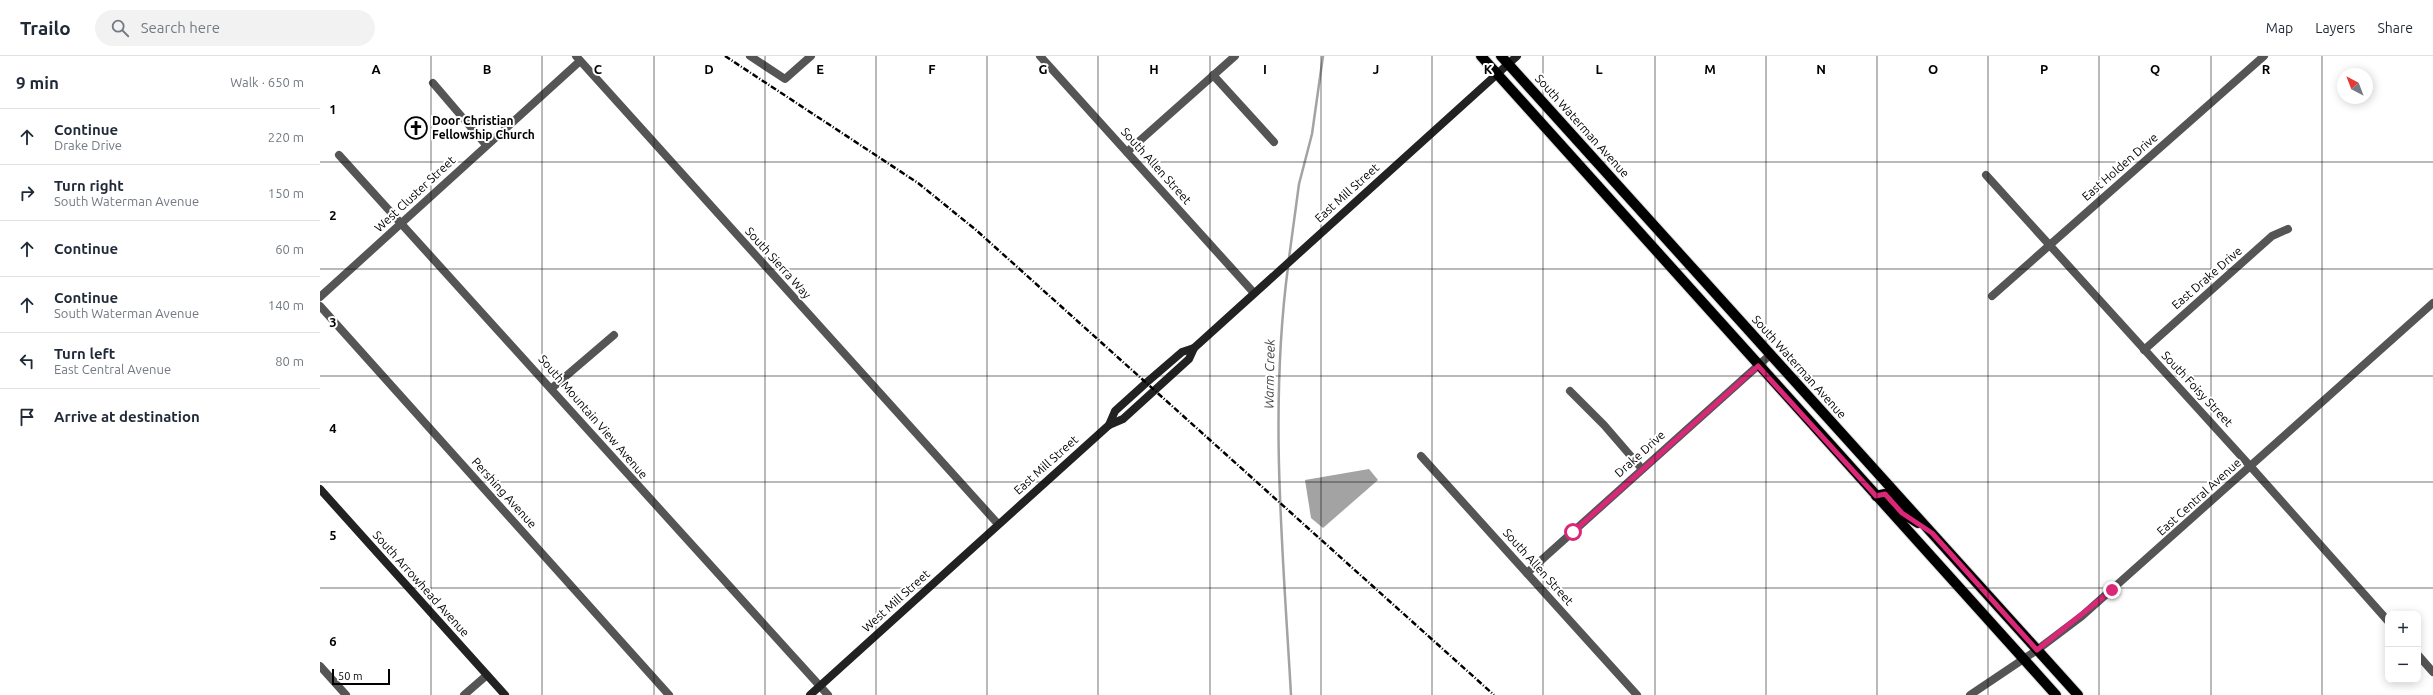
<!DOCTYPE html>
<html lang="en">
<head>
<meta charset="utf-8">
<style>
	body { margin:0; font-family:Ubuntu,sans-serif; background:#f2f2f3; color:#1f2937 }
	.controls { position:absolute; right:12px; bottom:12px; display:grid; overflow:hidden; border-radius:8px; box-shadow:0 2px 10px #0003 }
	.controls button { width:36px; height:36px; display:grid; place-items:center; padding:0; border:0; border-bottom:1px solid #e0e1e3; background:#fff; color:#1f2937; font:20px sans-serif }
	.compass { position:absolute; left:2017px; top:12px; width:36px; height:36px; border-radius:50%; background:#fff; box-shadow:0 2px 10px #0003; rotate:318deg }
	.scale { position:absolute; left:12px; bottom:10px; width:58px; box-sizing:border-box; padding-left:4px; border:2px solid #000; border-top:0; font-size:11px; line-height:14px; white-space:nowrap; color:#000; -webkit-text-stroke:3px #fff; paint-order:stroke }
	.stop { position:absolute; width:12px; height:12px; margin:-9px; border:3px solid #db2777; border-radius:50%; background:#fff }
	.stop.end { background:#db2777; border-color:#fff; box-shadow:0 1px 4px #0008 }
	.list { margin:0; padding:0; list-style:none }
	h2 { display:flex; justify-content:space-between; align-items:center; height:52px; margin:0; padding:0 16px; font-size:17px }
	h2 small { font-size:13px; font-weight:400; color:#747a83 }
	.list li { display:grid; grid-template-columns:26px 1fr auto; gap:12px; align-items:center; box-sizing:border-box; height:56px; padding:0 16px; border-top:1px solid #e0e1e3 }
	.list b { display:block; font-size:15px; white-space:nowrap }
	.list p { margin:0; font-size:13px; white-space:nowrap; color:#747a83 }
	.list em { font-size:13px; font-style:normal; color:#747a83 }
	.icon { flex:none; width:22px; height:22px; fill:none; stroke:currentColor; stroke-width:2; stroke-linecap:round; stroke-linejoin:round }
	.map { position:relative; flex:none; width:2113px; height:639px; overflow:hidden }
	header { display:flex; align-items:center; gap:24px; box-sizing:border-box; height:56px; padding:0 20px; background:#fff; border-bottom:1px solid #e0e1e3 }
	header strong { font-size:19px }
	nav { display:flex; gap:22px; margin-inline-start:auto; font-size:14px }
	.search { width:280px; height:36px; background:#f2f2f3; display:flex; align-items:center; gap:10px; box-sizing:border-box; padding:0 14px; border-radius:22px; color:#747a83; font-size:15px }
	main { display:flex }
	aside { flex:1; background:#fff }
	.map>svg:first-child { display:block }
	.water { fill:#a3a3a3 }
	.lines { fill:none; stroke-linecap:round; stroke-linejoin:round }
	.stream { stroke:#a3a3a3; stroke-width:2.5 }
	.primary-casing { stroke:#dbdbdb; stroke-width:12 }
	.minor { stroke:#555; stroke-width:8 }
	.tertiary { stroke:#555; stroke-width:8 }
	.secondary { stroke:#222; stroke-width:8 }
	.primary { stroke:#000; stroke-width:10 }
	.rail { stroke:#000; stroke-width:2.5; stroke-dasharray:6 2 1 2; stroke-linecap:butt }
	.route { stroke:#db2777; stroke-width:5 }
	.grid { fill:none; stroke:#000; stroke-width:1; stroke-opacity:0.55 }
	.labels { text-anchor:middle; stroke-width:4; stroke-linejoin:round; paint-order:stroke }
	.poi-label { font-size:12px; font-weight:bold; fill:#000; stroke:#fff; text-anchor:start }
	.street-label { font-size:12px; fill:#000; stroke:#fff }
	.water-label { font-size:13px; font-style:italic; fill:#444; stroke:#fff }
	.grid-label { font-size:13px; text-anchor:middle; font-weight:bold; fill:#000; stroke:#fff; stroke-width:4; stroke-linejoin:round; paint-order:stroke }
</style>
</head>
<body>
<header>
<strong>Trailo</strong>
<div class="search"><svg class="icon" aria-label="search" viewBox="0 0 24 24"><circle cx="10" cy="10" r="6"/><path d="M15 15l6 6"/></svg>Search here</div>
<nav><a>Map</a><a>Layers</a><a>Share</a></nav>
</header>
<main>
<aside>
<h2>9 min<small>Walk · 650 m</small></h2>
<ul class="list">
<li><svg class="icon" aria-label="ahead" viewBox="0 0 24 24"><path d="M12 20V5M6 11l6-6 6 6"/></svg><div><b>Continue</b><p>Drake Drive</p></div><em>220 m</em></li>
<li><svg class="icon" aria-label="right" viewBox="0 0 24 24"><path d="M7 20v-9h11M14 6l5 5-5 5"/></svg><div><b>Turn right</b><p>South Waterman Avenue</p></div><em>150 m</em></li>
<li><svg class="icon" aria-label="ahead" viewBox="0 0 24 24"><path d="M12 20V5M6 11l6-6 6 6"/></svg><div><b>Continue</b></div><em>60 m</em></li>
<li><svg class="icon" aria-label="ahead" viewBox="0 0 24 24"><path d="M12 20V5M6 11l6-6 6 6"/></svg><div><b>Continue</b><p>South Waterman Avenue</p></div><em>140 m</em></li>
<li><svg class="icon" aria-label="left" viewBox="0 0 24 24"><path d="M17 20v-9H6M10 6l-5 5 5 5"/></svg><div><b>Turn left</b><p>East Central Avenue</p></div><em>80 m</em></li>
<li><svg class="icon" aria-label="arrive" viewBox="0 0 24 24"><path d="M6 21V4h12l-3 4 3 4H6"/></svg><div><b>Arrive at destination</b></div></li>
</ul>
</aside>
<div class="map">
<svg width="2113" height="639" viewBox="0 0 2113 639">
	<rect width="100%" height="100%" fill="#fff"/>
	<polygon class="water" points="1049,413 1058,424 1003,472 991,462 985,424"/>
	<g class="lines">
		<g class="stream">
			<polyline points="969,202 979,128 992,78 1003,0"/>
			<path d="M968 211C949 354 963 496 971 639"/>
		</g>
		<g class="primary-casing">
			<g id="primary">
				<polyline points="1161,0 1736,639"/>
				<polyline points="1181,0 1758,639"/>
				<polyline points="1556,440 1565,438 1582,457 1598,467"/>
			</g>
		</g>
		<g class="minor">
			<polyline points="430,0 465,23 491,0"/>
			<polyline points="720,0 934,237"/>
			<polyline points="893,19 954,86"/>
			<polyline points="113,27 166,89"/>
			<polyline points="807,96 915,0"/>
			<polyline points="19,99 508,639"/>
			<polyline points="1666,119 1931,411 2068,565"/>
			<polyline points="1672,240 1944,0"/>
			<polyline points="0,241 260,5"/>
			<polyline points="0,250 349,639"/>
			<polyline points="1824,294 1952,180 1968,173"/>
			<polyline points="232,332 294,279"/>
			<polyline points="1250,335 1284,369 1322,413"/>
			<polyline points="1101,400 1317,639"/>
			<polyline points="1207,517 1451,298"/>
			<polyline points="2098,599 2113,616"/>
			<polyline points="0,610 26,639"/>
			<polyline points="144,639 167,619"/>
		</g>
		<g class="tertiary">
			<polyline points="256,0 678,468"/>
			<polyline points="1650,639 1717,594 1762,560 2113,247"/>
		</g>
		<g class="secondary">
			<polyline points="789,369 795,355 826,327 862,296 874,292 1197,0"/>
			<polyline points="0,433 185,639"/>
			<polyline points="490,639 789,369 803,363 869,303 874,292"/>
		</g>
		<use href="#primary" class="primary"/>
		<polyline class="rail" points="405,0 598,127 656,174 1174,639"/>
	</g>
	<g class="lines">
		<polyline class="route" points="1253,476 1438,310 1556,440 1565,438 1582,457 1612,477 1717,594 1792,534"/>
	</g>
	<path class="grid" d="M111 0V639M222 0V639M334 0V639M445 0V639M556 0V639M667 0V639M778 0V639M890 0V639M1001 0V639M1112 0V639M1223 0V639M1335 0V639M1446 0V639M1557 0V639M1668 0V639M1779 0V639M1891 0V639M2002 0V639M0 106H2113M0 213H2113M0 320H2113M0 426H2113M0 532H2113"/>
	<defs>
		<g id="church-ring" transform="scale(1.15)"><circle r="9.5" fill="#fff" stroke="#000" stroke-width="1.5"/><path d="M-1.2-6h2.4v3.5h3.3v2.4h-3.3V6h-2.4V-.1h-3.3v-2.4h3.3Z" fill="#000"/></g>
	</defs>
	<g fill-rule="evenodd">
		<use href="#church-ring" x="96" y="72"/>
	</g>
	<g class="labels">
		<g class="poi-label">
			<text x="112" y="69">Door Christian<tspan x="112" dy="14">Fellowship Church</tspan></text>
		</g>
		<g class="street-label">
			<text transform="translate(1262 70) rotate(48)" y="4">South Waterman Avenue</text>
			<text transform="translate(836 110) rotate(48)" y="4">South Allen Street</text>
			<text transform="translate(1800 111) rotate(-41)" y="4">East Holden Drive</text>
			<text transform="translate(1027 137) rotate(-42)" y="4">East Mill Street</text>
			<text transform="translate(95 138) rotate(-43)" y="4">West Cluster Street</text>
			<text transform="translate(458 207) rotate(48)" y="4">South Sierra Way</text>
			<text transform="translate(1887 222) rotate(-41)" y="4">East Drake Drive</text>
			<text transform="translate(1479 311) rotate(48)" y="4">South Waterman Avenue</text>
			<text transform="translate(1877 333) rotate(47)" y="4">South Foisy Street</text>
			<text transform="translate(273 361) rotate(49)" y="4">South Mountain View Avenue</text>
			<text transform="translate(1320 398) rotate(-42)" y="4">Drake Drive</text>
			<text transform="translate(726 409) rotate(-42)" y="4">East Mill Street</text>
			<text transform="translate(184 437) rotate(48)" y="4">Pershing Avenue</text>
			<text transform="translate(1879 441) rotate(-42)" y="4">East Central Avenue</text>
			<text transform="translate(1218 511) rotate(48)" y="4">South Allen Street</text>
			<text transform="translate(101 528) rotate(48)" y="4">South Arrowhead Avenue</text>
			<text transform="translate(576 545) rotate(-42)" y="4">West Mill Street</text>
		</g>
		<g class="water-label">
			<text transform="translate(949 318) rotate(-89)" y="5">Warm Creek</text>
		</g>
	</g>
	<g class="grid-label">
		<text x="56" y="18">A</text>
		<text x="167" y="18">B</text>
		<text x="278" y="18">C</text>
		<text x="389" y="18">D</text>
		<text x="500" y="18">E</text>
		<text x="612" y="18">F</text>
		<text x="723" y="18">G</text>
		<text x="834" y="18">H</text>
		<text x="945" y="18">I</text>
		<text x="1056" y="18">J</text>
		<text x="1168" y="18">K</text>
		<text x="1279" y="18">L</text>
		<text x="1390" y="18">M</text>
		<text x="1501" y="18">N</text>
		<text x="1613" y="18">O</text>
		<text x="1724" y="18">P</text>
		<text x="1835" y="18">Q</text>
		<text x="1946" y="18">R</text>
		<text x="13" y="58">1</text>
		<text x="13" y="164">2</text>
		<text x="13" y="271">3</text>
		<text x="13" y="377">4</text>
		<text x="13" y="484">5</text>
		<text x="13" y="590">6</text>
	</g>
</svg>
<div class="controls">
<button>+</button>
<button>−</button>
</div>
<svg class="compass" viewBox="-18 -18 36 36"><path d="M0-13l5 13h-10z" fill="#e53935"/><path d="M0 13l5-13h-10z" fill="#747a83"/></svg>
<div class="scale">50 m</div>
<div class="stop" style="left:1253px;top:476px"></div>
<div class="stop end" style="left:1792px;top:534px"></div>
</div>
</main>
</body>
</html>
